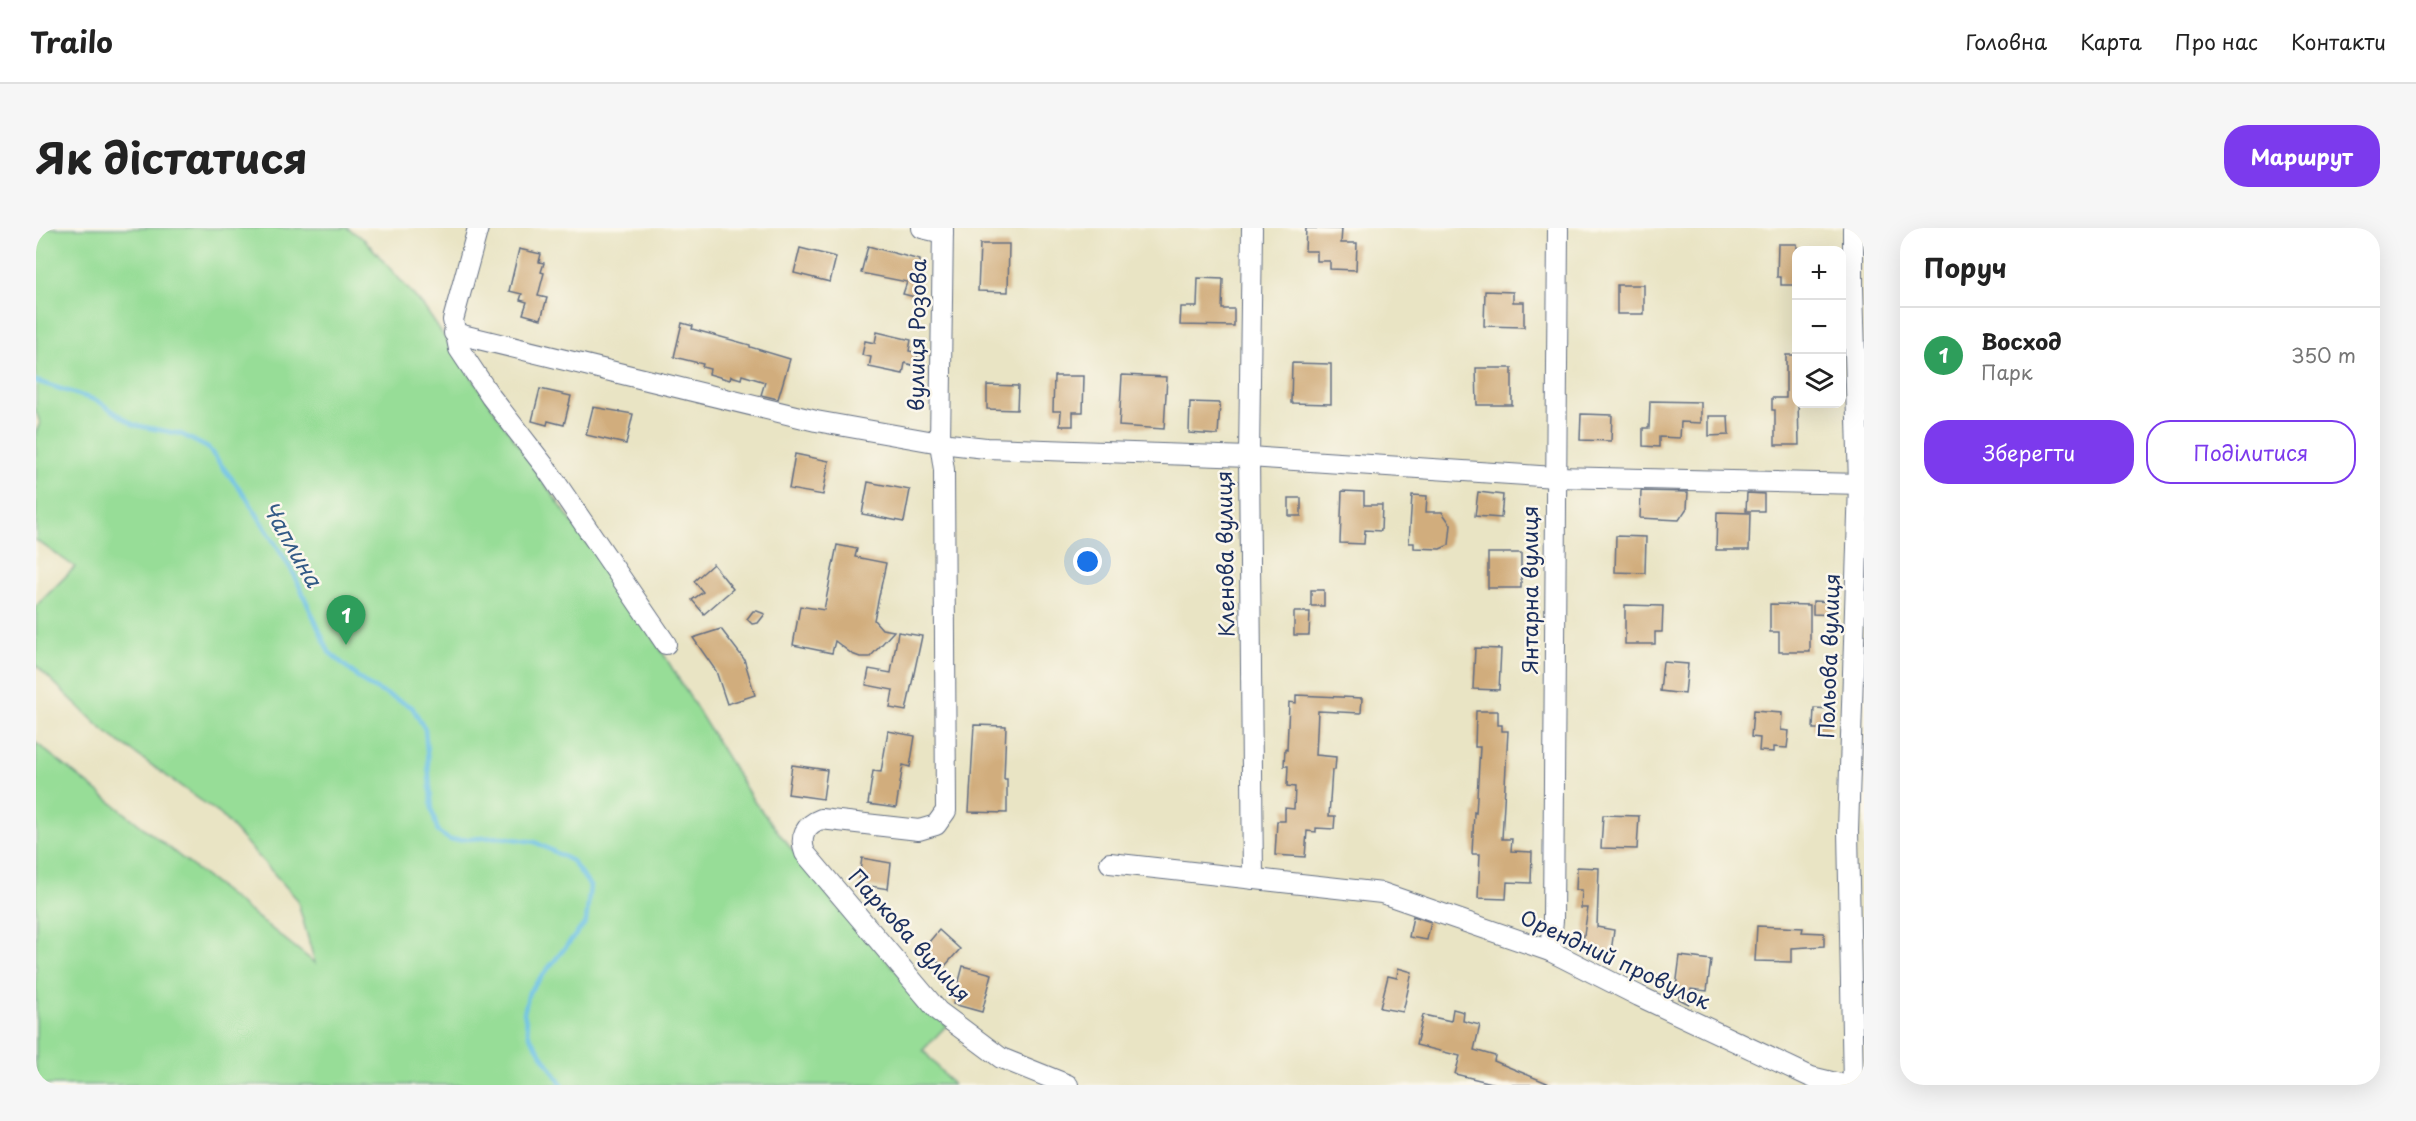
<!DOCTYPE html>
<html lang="uk">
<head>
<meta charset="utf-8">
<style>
	body { margin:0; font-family:"Playpen Sans",sans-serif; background:#f6f6f6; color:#222 }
	.controls { position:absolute; right:18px; top:18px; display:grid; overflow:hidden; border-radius:12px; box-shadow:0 6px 24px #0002 }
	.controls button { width:54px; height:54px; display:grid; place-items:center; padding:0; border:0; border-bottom:2px solid #e0e0e0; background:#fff; color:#222; font:30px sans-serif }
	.you { position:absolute; left:1052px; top:334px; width:21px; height:21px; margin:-15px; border:4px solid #fff; border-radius:50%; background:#1a73e8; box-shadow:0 0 0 9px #1a73e833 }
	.badge { display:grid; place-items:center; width:39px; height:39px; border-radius:50%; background:#7c3aed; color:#fff; font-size:20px; font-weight:700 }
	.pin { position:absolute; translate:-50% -50px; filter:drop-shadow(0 2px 3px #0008) }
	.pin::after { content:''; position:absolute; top:32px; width:21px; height:18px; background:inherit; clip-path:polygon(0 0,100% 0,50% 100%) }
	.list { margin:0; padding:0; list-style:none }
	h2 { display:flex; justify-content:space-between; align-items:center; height:78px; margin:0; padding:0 24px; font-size:26px }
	h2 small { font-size:20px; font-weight:400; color:#767676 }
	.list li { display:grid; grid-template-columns:39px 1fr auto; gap:18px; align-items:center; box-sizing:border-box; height:96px; padding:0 24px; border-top:2px solid #e0e0e0 }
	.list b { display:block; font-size:22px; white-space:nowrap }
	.list p { margin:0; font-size:20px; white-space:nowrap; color:#767676 }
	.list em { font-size:20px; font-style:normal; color:#767676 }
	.actions { display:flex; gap:12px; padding:18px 24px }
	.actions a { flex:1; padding:14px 0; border:2px solid #7c3aed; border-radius:24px; text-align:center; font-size:21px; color:#7c3aed }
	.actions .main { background:#7c3aed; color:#fff }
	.icon { flex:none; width:33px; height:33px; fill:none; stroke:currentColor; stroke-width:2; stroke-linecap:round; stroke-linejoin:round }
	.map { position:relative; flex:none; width:1828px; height:857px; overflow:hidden; border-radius:24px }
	header { display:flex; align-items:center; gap:36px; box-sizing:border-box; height:84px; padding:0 30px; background:#fff; border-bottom:2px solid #e0e0e0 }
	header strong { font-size:28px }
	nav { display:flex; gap:33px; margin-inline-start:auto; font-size:21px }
	.intro { display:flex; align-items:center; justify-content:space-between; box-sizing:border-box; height:144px; padding:0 36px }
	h1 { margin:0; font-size:42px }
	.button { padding:15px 27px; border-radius:24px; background:#7c3aed; color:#fff; font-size:21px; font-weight:700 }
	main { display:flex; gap:36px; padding:0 36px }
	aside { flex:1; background:#fff; border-radius:24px; box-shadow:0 6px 24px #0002 }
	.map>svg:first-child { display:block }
	.green { fill:#97dd97; stroke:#59867a; stroke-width:1.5 }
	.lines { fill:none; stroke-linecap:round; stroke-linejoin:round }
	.stream { stroke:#67c0e4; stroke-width:4.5 }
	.building { fill:#d1ad7d }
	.minor-casing { stroke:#636e82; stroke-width:22 }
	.minor { stroke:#fff; stroke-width:20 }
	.labels { text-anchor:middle; stroke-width:5; stroke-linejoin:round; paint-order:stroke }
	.street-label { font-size:21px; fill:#1b2f5e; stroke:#fbf7ec }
	.water-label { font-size:22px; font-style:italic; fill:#325a86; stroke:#fbf7ec }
</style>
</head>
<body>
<header>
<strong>Trailo</strong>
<nav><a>Головна</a><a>Карта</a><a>Про нас</a><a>Контакти</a></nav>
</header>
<div class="intro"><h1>Як дістатися</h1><a class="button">Маршрут</a></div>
<main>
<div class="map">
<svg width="1828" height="857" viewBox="0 0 1828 857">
	<rect width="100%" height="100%" fill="#fbf7ec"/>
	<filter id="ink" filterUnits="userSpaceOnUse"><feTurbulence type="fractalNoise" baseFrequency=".0167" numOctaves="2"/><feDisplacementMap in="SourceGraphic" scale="12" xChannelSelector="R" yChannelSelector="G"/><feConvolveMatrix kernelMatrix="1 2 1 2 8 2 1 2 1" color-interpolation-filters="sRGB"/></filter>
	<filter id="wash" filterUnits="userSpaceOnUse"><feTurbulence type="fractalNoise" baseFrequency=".008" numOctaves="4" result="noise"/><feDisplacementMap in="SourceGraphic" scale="24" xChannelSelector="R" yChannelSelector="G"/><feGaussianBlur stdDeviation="1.35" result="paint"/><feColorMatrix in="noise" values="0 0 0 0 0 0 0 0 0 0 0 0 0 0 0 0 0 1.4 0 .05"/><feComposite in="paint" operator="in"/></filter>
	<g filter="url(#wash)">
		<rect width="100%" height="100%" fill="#e9e4c4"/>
		<polygon class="green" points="0,0 311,0 329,12 388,79 511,259 609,396 717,572 802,680 911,797 887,822 917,857 0,857 0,515 279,735 261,671 185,587 68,503 0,437 0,378 39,339 0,312 0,204 4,195 0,183"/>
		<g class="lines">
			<polyline class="stream" points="0,153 62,173 98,197 145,206 172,220 210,269 258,346 293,424 330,456 376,479 389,501 396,582 402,604 414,612 464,609 499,614 536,633 554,658 550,694 493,764 488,785 493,807 526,857"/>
		</g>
		<g id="blocks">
			<g class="building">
				<polygon points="1270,0 1306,1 1305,15 1321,15 1320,42 1294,41 1294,33 1281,33 1281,23 1269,23"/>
				<polygon points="944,16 973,16 972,64 942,63"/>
				<polygon points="1742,16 1761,16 1761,57 1745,57 1745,49 1741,49"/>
				<polygon points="832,18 884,32 883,46 886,60 883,70 867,66 871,54 825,45"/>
				<polygon points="764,20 800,29 794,54 758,45"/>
				<polygon points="483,21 505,26 503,34 508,35 505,44 508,45 502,68 511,70 505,91 487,86 491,74 484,72 486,66 473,63"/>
				<polygon points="1162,50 1187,51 1186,81 1198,81 1198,98 1144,97 1145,79 1161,79"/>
				<rect x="1581" y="57" width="27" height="29"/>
				<polygon points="1449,63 1477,64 1477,74 1488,74 1488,99 1448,98"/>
				<polygon points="646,95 657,98 656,101 714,117 714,119 754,131 742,171 725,167 729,154 706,147 705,151 695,148 694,152 673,146 674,141 666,139 667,136 638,129"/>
				<polygon points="841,104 875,112 873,123 882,125 879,138 869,135 867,146 833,139 835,129 826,127 829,113 839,115"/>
				<polygon points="1750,127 1761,127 1763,217 1739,217 1739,182 1736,182 1736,170 1750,170"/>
				<polygon points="1256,135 1295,136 1295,176 1255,175"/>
				<polygon points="1440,140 1476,140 1476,177 1441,177"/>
				<polygon points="1086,147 1131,149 1128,201 1083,198"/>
				<polygon points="1018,148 1048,148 1047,184 1037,184 1037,198 1024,198 1025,183 1017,183"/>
				<polygon points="951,157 982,158 981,182 951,181"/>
				<polygon points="504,161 535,168 528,197 512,193 511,197 496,193"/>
				<polygon points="1614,173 1665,174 1665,195 1645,194 1644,210 1623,209 1623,219 1607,218 1607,200 1613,200"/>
				<polygon points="1154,174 1184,175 1182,207 1153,205"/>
				<polygon points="557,179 597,186 590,216 550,207"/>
				<polygon points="1545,186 1576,187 1575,213 1544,212"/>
				<polygon points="1673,188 1692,188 1693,207 1673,208"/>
				<polygon points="759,226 793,233 787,267 753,261"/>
				<polygon points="832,254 874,262 868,294 826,286"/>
				<polygon points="1306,263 1328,264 1328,277 1346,277 1345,303 1329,302 1328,316 1304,315"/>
				<polygon points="1605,263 1652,264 1651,280 1643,292 1604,290"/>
				<polygon points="1442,264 1467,267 1465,290 1439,288"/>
				<polygon points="1711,265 1728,266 1728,283 1710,283"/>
				<polygon points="1376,267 1391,268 1390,284 1406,284 1415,297 1413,317 1404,321 1378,320 1378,315 1373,315"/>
				<rect x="1253" y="270" width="12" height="18"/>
				<polygon points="1681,284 1714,285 1713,322 1680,322"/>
				<polygon points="1580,308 1610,309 1609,345 1579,344"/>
				<polygon points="801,317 821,321 819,329 850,335 838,392 846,401 858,403 834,429 824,429 816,426 799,413 796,425 757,417 764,378 788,382"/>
				<rect x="1452" y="325" width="33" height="35"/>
				<polygon points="677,336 697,361 668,386 656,372 667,364 658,353"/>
				<rect x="1275" y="362" width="13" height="16"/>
				<polygon points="1777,373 1801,374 1800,387 1777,386"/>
				<polygon points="1734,376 1774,377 1774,424 1743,424 1743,404 1734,404"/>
				<polygon points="1589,377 1627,378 1626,404 1619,404 1619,416 1589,416"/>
				<polygon points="717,383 721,383 729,386 722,395 716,396 711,391"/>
				<polygon points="1258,384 1274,384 1273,407 1258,407"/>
				<polygon points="685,401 708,431 719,467 691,476 680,443 657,410"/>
				<polygon points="862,404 886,408 870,483 854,480 857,462 830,457 833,441 855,445"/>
				<polygon points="1439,420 1465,421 1463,462 1437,461"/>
				<polygon points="1627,434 1652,436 1649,466 1624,463"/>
				<polygon points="1260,467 1326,470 1325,485 1282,483 1280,527 1300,529 1299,542 1296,542 1293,588 1299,588 1298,601 1280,600 1280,604 1271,603 1269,629 1239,627 1241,593 1249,593 1249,580 1258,581 1259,559 1251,558 1252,538 1248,538 1249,521 1251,522 1253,474 1260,475"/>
				<polygon points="1778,480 1796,481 1795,501 1777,501"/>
				<polygon points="1440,483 1462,483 1462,497 1466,497 1466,503 1472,503 1466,611 1476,611 1475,623 1496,624 1495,655 1471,654 1470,671 1442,670 1444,626 1436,626 1438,584 1440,585 1444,519 1439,519"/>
				<polygon points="1717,483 1746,485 1745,502 1753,503 1751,520 1738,519 1738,524 1723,523 1724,510 1715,509"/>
				<polygon points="938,497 970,498 968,551 971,551 971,585 933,584"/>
				<polygon points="852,503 879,508 874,539 867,537 860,580 832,576 837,543 845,544"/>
				<polygon points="756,537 791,542 787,571 752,566"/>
				<polygon points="1567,587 1603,588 1601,621 1565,620"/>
				<polygon points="826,630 855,635 852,661 822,656"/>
				<polygon points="1541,639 1563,640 1561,699 1578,702 1575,724 1546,720 1552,680 1545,680 1546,662 1540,662"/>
				<polygon points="1377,688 1395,694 1391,712 1373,709"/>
				<polygon points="1721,698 1767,700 1766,704 1788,705 1788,718 1756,720 1756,734 1719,733"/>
				<polygon points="903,702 924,721 908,739 887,721"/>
				<polygon points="1644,728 1675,732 1671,763 1655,761 1653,776 1643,771 1644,759 1640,759"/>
				<polygon points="927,738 956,746 946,784 917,776"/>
				<polygon points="1362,740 1376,744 1367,784 1344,780 1352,748 1361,750"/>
				<polygon points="1417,781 1428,784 1427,793 1444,797 1438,822 1459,828 1458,833 1516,857 1464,857 1419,846 1424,828 1380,817 1387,787 1415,793"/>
			</g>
		</g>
	</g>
	<g filter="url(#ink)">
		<use href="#blocks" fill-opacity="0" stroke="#636e82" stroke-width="1.5"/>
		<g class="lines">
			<g class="minor-casing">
				<g id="minor">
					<polyline points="442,0 417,92 423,121 455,169 510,240 630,416"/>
					<polyline points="886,0 907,5"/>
					<path d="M907 0 904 215 908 242 910 583 900 597 883 602 785 591C769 597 763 609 769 625L902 783 965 830 1032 857"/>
					<polyline points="1216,0 1213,229 1217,651"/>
					<polyline points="418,105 780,193 904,215 950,220 1213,229 1519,249 1828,256"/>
					<polyline points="1074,635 1346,665 1514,723 1603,768 1775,849 1808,857"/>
					<polyline points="1514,723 1517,692 1522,0"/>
					<polyline points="1817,857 1812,603 1823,256 1817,60 1817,0"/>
				</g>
			</g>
			<use href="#minor" class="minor"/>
		</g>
	</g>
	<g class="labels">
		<g class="street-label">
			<text transform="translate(882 107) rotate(-89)" y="7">вулиця Розова</text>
			<text transform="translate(1190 326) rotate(-91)" y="7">Кленова вулиця</text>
			<text transform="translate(1495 362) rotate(-90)" y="7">Янтарна вулиця</text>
			<text transform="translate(1794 428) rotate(-88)" y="7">Польова вулиця</text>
			<text transform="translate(873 708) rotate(48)" y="7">Паркова вулиця</text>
			<text transform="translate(1579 732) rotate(25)" y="7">Орендний провулок</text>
		</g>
		<g class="water-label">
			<text transform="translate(256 316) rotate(60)" y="8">Чаплина</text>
		</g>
	</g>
</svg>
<div class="controls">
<button>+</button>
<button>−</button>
<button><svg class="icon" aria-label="layers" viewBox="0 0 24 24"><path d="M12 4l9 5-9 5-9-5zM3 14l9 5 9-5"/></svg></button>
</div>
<div class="you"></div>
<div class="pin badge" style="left:310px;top:417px;background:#2e9e5b">1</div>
</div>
<aside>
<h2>Поруч<small></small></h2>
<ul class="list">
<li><span class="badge" style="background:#2e9e5b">1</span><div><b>Восход</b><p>Парк</p></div><em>350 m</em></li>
</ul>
<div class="actions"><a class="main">Зберегти</a><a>Поділитися</a></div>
</aside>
</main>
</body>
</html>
